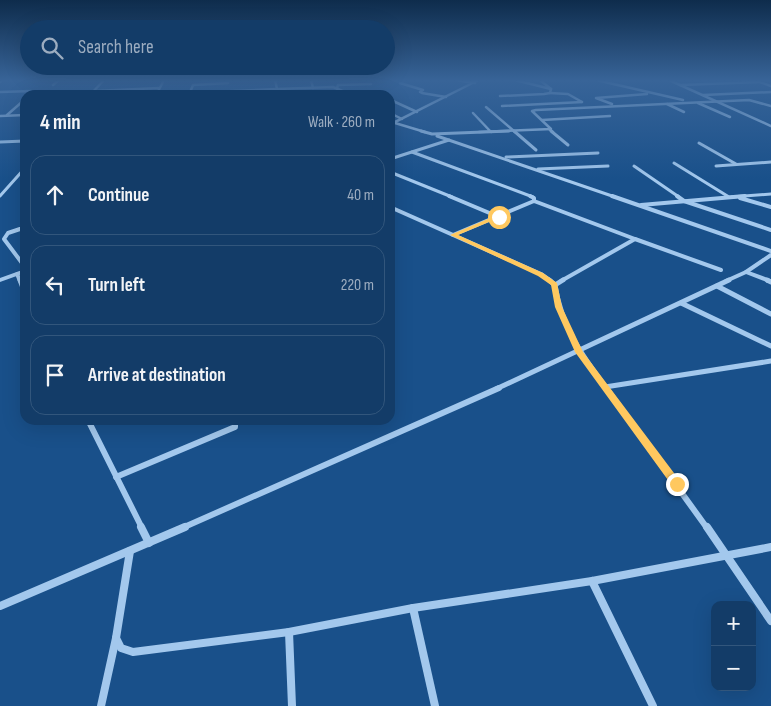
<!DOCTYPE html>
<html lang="en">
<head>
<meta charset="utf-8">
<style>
	body { margin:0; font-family:"Sofia Sans Condensed",sans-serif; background:#1c436e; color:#f1f3f6 }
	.controls { position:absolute; right:15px; bottom:15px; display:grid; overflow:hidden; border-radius:10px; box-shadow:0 5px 20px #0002 }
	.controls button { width:45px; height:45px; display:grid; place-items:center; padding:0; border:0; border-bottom:1px solid #32567c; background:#133c68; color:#f1f3f6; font:25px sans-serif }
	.stop { position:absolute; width:15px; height:15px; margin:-11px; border:4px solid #ffc85f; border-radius:50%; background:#fff }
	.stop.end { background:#ffc85f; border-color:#fff; box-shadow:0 1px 5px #0008 }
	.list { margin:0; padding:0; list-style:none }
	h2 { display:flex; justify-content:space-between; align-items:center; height:65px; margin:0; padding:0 20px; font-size:21px }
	h2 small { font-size:16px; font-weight:400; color:#9dadc0 }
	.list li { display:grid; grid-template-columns:32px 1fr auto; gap:15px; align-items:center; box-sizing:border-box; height:80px; margin:0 10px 10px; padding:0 10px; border:1px solid #32567c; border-radius:15px }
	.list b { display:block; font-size:19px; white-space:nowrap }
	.list em { font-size:16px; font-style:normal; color:#9dadc0 }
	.icon { flex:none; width:28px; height:28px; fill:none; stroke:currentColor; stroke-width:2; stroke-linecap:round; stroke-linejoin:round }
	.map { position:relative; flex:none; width:771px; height:706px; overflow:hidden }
	.search { position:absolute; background:#133c68; box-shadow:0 5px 20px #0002; left:20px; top:20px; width:375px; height:55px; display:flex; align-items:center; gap:12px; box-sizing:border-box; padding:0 18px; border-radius:28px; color:#9dadc0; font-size:19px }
	.panel { position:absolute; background:#133c68; box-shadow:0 5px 20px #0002; left:20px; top:90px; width:375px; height:335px; border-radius:15px }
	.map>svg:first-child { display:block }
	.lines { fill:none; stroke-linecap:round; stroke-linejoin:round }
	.minor-far5 { stroke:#a3c8ed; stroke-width:2.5 }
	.minor-far4 { stroke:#a3c8ed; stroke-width:3 }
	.minor-far3 { stroke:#a3c8ed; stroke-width:4 }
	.minor-far2 { stroke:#a3c8ed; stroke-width:5 }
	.minor-far1 { stroke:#a3c8ed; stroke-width:6 }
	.minor { stroke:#a3c8ed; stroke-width:8 }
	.tertiary { fill:#a3c8ed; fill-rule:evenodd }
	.route { fill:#ffc85f }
</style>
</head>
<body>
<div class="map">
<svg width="771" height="706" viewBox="0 0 771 706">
	<rect width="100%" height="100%" fill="#19508a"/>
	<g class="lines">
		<g class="minor-far5">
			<polyline points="275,80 277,89 333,87 352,95"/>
			<polyline points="311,80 313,88"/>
			<polyline points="456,80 475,83"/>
			<polyline points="515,80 551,89"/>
			<polyline points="540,80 551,89"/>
			<polyline points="596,80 683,100"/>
			<polyline points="669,80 771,126"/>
			<polyline points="757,81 771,86"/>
			<polyline points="0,82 2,80"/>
			<polyline points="400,83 423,90 420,92 422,93 446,97"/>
			<polyline points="53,85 59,80"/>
			<polyline points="680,85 759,82"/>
			<polyline points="337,88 338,85 371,84"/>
			<polyline points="94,91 159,88"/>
			<polyline points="0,92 31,91"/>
			<polyline points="190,93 277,89"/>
			<polyline points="550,93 568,94 582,102"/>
			<polyline points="90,95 104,80"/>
			<polyline points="156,95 163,82"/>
			<polyline points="189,95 193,85 228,83"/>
			<polyline points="703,95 771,92"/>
			<polyline points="500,96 544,94 550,93 551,89"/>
			<polyline points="393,101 417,112"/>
			<polyline points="698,103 730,117"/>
			<polyline points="612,104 596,98 647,94"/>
			<polyline points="667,104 684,112"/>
			<polyline points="502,106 582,102"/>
			<polyline points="486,107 515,132"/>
			<polyline points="390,113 402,119"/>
			<polyline points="473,113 491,132"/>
			<polyline points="7,115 23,101"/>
			<polyline points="0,116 25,115"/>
			<polyline points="542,120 610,116"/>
			<polyline points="395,123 425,132"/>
			<polyline points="549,129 553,132"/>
			<polyline points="479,132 551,129 532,111 536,110 749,100 771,106"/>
		</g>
		<g class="minor-far4">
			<polyline points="421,131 432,134 509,131"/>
			<polyline points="514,131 536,150"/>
			<polyline points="551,131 568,145"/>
			<polyline points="437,136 615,197"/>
			<polyline points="0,142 25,141"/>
			<polyline points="699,143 736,164"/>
			<polyline points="412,152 533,197"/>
			<polyline points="506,157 598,153"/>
			<polyline points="390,159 449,140"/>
			<polyline points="674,163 729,197"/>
			<polyline points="634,166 679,197"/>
			<polyline points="716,166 771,162"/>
			<polyline points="538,169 608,166"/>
			<polyline points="390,172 452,197"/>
			<polyline points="0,196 25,168"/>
			<polyline points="731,197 771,194"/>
		</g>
		<g class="minor-far3">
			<polyline points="449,196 499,217"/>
			<polyline points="530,196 534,198 534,201"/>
			<polyline points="612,196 771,251"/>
			<polyline points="677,196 684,201 771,230"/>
			<polyline points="740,198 771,207"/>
			<polyline points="641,205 745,196"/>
			<polyline points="390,207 541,274 551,281"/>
			<polyline points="20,229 8,233 4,239 25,267"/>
			<polyline points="453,235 534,201 635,239 561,281"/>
			<polyline points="635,239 721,270"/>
			<polyline points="746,272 770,281"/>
			<polyline points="17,274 20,281"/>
			<polyline points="726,281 746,272 771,255"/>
		</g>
		<g class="minor-far2">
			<polyline points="20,280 25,293"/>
			<path d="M549 280 555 285C561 326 583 357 607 389"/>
			<polyline points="767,280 771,282"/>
			<polyline points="555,285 563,280"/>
			<polyline points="717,286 771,314"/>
			<polyline points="681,303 771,346"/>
			<polyline points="605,387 771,361"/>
			<polyline points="496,389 729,280"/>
		</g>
		<g class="minor-far1">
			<polyline points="606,388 707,528"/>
			<polyline points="88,420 142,528"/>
			<polyline points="116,477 235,427 235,420"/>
			<polyline points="182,528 499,388"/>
		</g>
		<g class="minor">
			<polyline points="141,527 149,543"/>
			<polyline points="707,527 771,621"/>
			<polyline points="130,551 116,638 121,648 133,652 289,632 413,608 592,581 771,547"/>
			<polyline points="592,581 653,706"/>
			<polyline points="0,606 185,527"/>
			<polyline points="413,608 435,706"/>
			<polyline points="289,632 292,706"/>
			<polyline points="101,706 116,638"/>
		</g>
		<g class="tertiary">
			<polygon points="476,80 481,80 390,126 390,123"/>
			<polygon points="25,269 25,273 0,282 0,278"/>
		</g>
	</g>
	<linearGradient id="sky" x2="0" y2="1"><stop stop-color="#0e2c4c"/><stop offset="0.45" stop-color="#386498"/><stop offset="1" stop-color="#386498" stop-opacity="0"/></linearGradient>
	<rect width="771" height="179" fill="url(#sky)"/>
	<polygon class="route" points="497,215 501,217 458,235 543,273 557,283 562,307 583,352 680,481 680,487 673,487 575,352 555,307 551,285 538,276 450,235"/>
</svg>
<div class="controls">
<button>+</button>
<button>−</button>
</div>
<div class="stop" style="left:499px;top:217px"></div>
<div class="stop end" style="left:677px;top:484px"></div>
<div class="search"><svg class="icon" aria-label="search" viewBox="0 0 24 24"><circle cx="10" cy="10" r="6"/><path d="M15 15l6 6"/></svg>Search here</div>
<section class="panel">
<h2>4 min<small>Walk · 260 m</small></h2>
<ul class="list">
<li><svg class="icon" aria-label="ahead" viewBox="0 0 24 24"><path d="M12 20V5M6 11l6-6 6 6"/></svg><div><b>Continue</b></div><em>40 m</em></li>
<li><svg class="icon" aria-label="left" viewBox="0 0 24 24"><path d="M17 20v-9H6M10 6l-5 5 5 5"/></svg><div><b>Turn left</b></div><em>220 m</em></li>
<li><svg class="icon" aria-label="arrive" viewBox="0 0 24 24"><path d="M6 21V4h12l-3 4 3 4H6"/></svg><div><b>Arrive at destination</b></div></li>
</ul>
</section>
</div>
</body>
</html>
